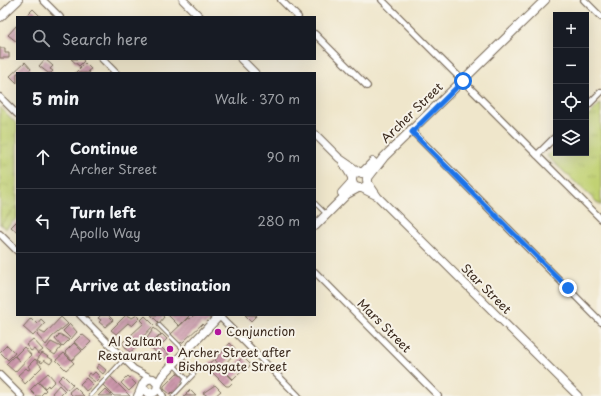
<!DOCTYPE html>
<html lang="en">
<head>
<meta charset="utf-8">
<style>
	body { margin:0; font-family:"Playpen Sans",sans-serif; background:#242831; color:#f1f3f6 }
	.controls { position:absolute; right:12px; top:12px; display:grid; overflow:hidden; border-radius:0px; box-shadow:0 4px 16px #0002 }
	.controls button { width:36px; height:36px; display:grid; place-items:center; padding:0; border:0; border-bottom:1px solid #363941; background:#171b24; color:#f1f3f6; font:20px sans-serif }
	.stop { position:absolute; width:12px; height:12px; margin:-9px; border:3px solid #1a73e8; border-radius:50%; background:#fff }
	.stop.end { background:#1a73e8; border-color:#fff; box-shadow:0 1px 4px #0008 }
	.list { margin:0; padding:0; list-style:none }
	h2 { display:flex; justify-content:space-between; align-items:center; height:52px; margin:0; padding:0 16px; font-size:17px }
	h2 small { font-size:13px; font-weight:400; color:#9ea1a6 }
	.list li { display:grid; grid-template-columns:26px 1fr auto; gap:12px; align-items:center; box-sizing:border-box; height:64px; padding:0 16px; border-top:1px solid #363941 }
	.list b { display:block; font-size:15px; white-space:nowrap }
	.list p { margin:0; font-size:13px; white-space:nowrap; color:#9ea1a6 }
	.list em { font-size:13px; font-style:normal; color:#9ea1a6 }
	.icon { flex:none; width:22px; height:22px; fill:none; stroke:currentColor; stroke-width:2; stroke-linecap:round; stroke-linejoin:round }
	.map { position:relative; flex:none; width:601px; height:396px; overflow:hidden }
	.search { position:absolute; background:#171b24; box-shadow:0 4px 16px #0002; left:16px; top:16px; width:300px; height:44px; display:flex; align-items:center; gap:10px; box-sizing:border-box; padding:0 14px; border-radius:0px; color:#9ea1a6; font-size:15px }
	.panel { position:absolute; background:#171b24; box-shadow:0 4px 16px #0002; left:16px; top:72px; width:300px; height:244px; border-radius:0px }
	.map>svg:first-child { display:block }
	.grass { fill:url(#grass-tufts); stroke:#7e7e48 }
	.garden { fill:#c1d173; stroke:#7e7e48 }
	.building { fill:url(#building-hatch) }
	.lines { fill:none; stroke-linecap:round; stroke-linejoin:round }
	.service-casing { stroke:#7a6c5b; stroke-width:5 }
	.minor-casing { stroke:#7a6c5b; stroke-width:8 }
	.tertiary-casing { stroke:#7a6c5b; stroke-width:9 }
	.secondary-casing { stroke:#7a6c5b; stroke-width:10 }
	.service { stroke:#fff; stroke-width:3 }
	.minor { stroke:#fff; stroke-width:5.5 }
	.tertiary { stroke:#fff; stroke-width:7 }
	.secondary { stroke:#fff; stroke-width:8 }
	.route { stroke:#1a73e8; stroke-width:5 }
	.poi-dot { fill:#b5179e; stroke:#f7f3e8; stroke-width:1.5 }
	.labels { text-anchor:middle; stroke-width:4; stroke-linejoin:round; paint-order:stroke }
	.street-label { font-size:12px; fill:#3b2a1e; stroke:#f7f3e8 }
	.poi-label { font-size:12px; fill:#3b2a1e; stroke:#f7f3e8; text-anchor:start }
</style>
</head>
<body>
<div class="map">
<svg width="601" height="396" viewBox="0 0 601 396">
	<defs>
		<pattern id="grass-tufts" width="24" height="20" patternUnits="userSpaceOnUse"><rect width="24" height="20" fill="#c1d173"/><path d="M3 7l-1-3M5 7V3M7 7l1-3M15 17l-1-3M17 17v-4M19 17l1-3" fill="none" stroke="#a7b463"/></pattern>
		<pattern id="building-hatch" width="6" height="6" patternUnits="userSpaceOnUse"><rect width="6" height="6" fill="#cc97ab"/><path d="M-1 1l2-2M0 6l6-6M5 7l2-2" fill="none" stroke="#a77b8b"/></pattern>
	</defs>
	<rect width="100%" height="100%" fill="#f7f3e8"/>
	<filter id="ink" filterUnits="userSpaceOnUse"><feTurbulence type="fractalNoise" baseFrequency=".025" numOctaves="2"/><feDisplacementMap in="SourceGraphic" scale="8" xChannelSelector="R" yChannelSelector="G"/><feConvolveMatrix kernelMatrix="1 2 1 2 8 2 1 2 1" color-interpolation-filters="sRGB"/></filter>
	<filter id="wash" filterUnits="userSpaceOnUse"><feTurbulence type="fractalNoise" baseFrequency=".012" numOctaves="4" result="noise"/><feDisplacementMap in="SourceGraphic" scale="16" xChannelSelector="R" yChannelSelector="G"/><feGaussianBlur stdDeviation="0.9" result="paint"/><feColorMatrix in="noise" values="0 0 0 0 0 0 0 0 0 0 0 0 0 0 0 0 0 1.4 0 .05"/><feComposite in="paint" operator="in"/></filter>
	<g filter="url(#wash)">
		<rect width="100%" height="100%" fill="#efe6cb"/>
		<g class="grass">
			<polygon points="601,103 601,206 547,156 556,147 556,153 586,153 586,118"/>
			<polygon points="0,107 17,124 17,218 5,229 0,224"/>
		</g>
		<polygon class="garden" points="17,205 17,218 5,229 1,224"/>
		<g id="blocks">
			<g class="building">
				<polygon points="33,9 41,17 27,17 26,16"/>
				<polygon points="17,25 17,42 8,35"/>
				<polygon points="0,48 5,48 5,53 9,53 9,58 0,58"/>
				<polygon points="45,59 53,66 50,69 53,71 51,73 48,73 39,66"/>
				<polygon points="71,59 82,59 84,61 79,66"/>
				<polygon points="25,62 31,69 27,73 17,73 17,83 10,76"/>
				<polygon points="85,63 91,69 88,71 90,73 75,73"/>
				<polygon points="17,221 17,232 11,227"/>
				<polygon points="101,315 108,315 113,320 105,327 99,322 101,320 98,318"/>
				<polygon points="126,315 132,318 137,315 140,318 132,326 128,323 116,334 111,330"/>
				<polygon points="151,315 162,315 164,317 159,323"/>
				<polygon points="168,315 190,315 179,326"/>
				<polygon points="194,315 210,315 210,320 204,326 202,324 183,342 180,343 171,334 188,318 190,319"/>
				<polygon points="245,315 257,315 251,321"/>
				<polygon points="145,316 154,325 138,342 131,335 144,323 141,320"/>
				<polygon points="61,317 68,324 52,337 46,345 37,335 39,331 45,334"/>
				<polygon points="31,318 37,324 41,319 45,323 33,336 23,327"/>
				<polygon points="70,324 77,332 71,339 63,331"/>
				<polygon points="154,328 161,334 150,345 145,341"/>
				<polygon points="60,334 69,340 62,347 55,339"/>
				<polygon points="82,334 91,342 83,350 74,342"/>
				<polygon points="162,334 167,339 160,346 169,355 163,360 150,346"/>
				<polygon points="129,336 138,344 130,353 122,343"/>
				<polygon points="33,339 43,350 38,354 34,349 31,351 26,345"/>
				<polygon points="51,342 61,347 55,355 46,349"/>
				<polygon points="74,343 82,351 72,360 65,352"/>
				<polygon points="230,343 237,351 222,367 215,360"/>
				<polygon points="7,345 15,353 8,360 0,352"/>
				<polygon points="24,347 31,355 15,372 6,364 14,356 20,361 15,356"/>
				<polygon points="42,353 53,360 50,364 44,360 42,363 37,360"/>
				<polygon points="64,353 74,363 66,370 56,360"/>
				<polygon points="243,357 251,365 244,371 243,369 233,379 227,373 236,363 240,367 237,363"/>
				<polygon points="35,359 42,367 25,384 18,375 26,368 28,370 30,369 28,366"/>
				<polygon points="213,360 234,381 229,386 226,386 208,368 207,365"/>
				<polygon points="99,364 106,370 103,374 96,368"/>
				<polygon points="95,372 100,377 95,382 87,376 89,373 92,375"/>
				<polygon points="48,373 55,381 49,387 48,385 45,388 39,381"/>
				<polygon points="177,373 183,377 185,381 180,385 183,388 175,395 172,392 170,394 164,389 164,386"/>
				<polygon points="63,375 73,385 67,390 58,380"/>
				<polygon points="110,376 130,396 114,396 102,384"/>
				<polygon points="128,376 136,384 129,391 121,383"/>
				<polygon points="86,378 93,385 86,391 80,384"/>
				<polygon points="38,382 46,390 40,396 36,396 30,390"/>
				<polygon points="59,385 65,391 60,396 54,396 52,393"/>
				<polygon points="215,385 221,391 215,396 208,396 203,393"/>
				<polygon points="75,387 84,396 73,396 69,392"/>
				<polygon points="105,389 112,396 98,396"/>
				<polygon points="190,390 196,396 184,396"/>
			</g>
		</g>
	</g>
	<g filter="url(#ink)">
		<use href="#blocks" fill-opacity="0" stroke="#7a6c5b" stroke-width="1"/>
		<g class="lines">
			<g class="service-casing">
				<g id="service">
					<polyline points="315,203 324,212"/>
					<polyline points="159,325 185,351"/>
					<polyline points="174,365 186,378 184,383"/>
					<polyline points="90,396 124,359"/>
					<polyline points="173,396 194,374 180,358"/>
				</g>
			</g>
			<g class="minor-casing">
				<g id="minor">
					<polyline points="43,0 60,17"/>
					<polyline points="281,0 298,17"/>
					<polyline points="382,0 601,219"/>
					<polyline points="584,0 601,17"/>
					<polyline points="315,34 367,86"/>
					<polyline points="102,59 116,73"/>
					<polyline points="0,97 17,114"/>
					<polyline points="586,107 601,92"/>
					<polyline points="410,129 601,322"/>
					<polyline points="537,155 556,136"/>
					<polyline points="0,234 17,251"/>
					<polyline points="315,272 438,396"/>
					<polyline points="80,315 134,369 151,378"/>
					<polyline points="218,315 298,396"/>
					<polyline points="0,375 21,396"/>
					<polyline points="158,387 163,396"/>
				</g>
			</g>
			<g class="tertiary-casing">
				<g id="tertiary">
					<polyline points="183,0 200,17"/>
					<polyline points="241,59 255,73"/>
					<polyline points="315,134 339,158 361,173"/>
					<polyline points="343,163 352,178"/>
					<polyline points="367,181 378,197 578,396"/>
					<polyline points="361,188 375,195"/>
				</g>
			</g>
			<g class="secondary-casing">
				<g id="secondary">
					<polyline points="0,17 18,0"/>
					<circle cx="360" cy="180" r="8"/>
					<polyline points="362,173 373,162"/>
					<polyline points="367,179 384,157 545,0"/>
					<polyline points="342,193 352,182"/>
					<polyline points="315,226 347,194 358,188"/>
					<polyline points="158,384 163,375 220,315"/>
					<path d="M138 396C143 388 142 377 153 379L158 384 157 390 153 393H148L143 388"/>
				</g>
			</g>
			<use href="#service" class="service"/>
			<use href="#minor" class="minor"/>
			<use href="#tertiary" class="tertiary"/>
			<use href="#secondary" class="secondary"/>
		</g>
	</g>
	<g class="lines" filter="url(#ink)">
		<polyline class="route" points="463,81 412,132 568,288"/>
	</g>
	<g class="poi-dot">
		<circle cx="218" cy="332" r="4"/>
		<circle cx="170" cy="349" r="4"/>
		<rect x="166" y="356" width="8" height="8" rx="2"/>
	</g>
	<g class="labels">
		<g class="street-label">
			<text transform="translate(412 113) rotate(-44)" y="4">Archer Street</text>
			<text transform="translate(486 289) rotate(45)" y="4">Star Street</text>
			<text transform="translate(384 326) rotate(45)" y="4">Mars Street</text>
		</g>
		<g class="poi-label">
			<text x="226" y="336">Conjunction</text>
			<text x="162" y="346" text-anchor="end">Al Saltan<tspan x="162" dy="14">Restaurant</tspan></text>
			<text x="178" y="357">Archer Street after<tspan x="178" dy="14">Bishopsgate Street</tspan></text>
		</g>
	</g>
</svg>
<div class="controls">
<button>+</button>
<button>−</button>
<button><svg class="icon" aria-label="locate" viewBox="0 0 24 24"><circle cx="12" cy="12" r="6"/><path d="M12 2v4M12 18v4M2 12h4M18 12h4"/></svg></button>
<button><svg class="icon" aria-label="layers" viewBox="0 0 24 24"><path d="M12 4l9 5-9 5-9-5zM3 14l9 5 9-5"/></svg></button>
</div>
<div class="stop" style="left:463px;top:81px"></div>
<div class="stop end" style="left:568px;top:288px"></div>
<div class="search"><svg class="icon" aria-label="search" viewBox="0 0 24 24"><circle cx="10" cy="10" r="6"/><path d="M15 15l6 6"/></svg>Search here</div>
<section class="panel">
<h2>5 min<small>Walk · 370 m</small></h2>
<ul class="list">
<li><svg class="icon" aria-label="ahead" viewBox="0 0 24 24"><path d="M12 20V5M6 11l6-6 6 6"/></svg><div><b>Continue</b><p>Archer Street</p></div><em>90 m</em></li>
<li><svg class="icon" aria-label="left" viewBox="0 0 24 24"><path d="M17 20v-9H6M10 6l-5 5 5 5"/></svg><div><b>Turn left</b><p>Apollo Way</p></div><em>280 m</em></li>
<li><svg class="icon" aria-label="arrive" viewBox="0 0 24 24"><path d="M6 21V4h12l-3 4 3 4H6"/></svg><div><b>Arrive at destination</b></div></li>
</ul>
</section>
</div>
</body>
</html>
